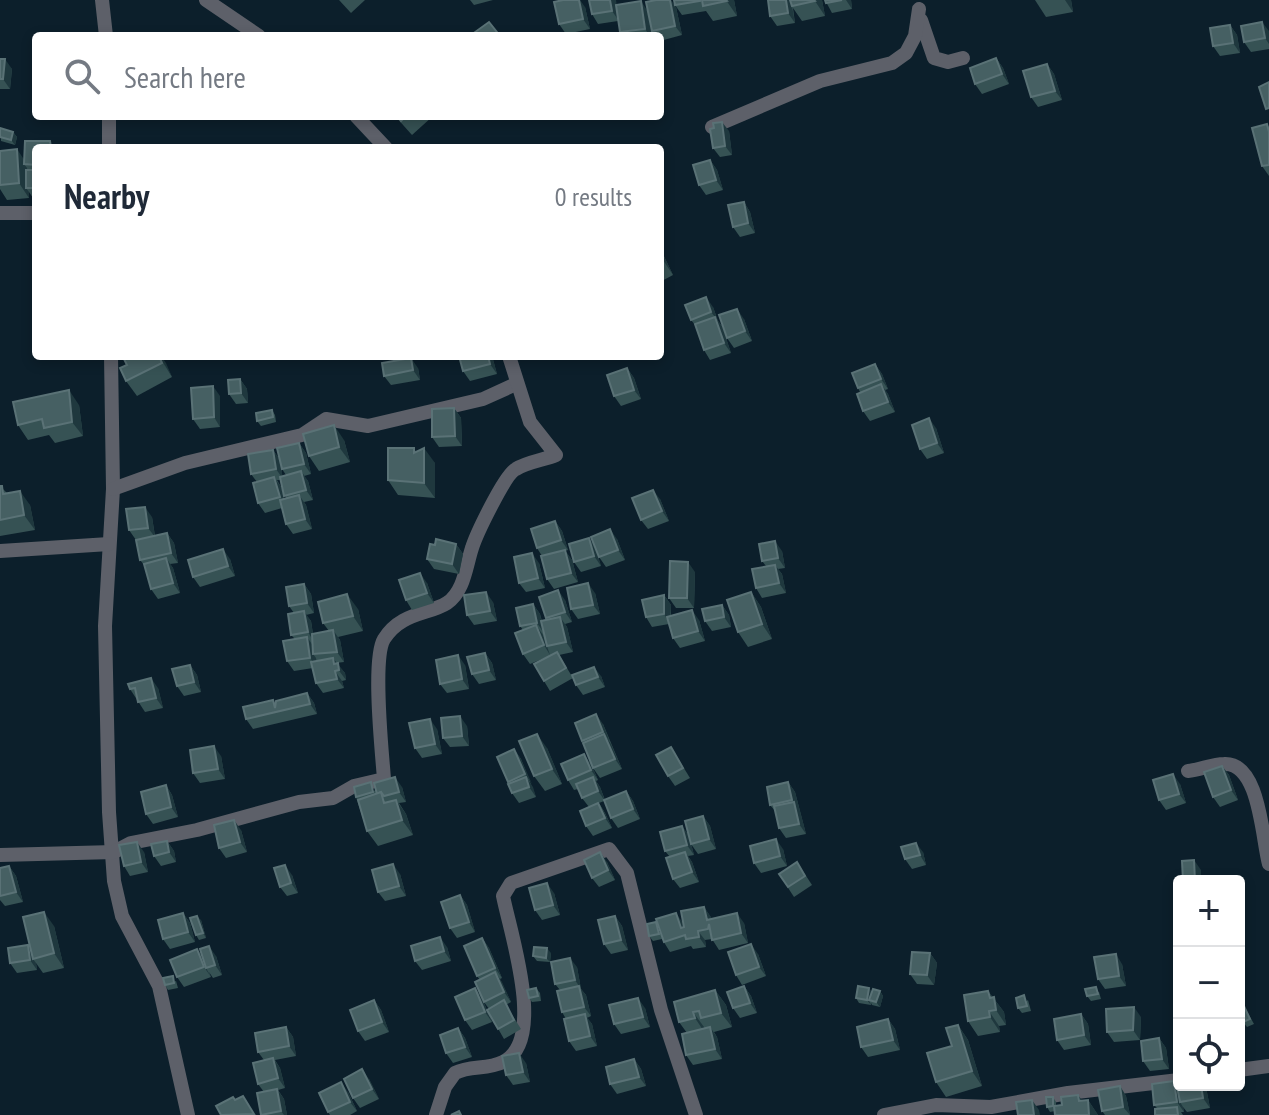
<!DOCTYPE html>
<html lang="en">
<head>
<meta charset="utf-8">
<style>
	body { margin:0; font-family:"PT Sans Narrow",sans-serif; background:#f2f2f3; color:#1f2937 }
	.controls { position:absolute; right:24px; bottom:24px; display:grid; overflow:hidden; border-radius:8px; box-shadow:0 4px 12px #0003 }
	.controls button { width:72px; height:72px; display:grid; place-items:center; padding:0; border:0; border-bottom:2px solid #e0e1e3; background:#fff; color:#1f2937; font:40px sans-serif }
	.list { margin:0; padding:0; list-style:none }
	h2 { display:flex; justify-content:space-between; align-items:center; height:104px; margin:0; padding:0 32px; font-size:34px }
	h2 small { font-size:26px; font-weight:400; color:#747a83 }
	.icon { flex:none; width:44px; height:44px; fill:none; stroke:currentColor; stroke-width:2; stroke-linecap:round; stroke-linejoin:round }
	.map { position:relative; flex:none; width:1269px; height:1115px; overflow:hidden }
	.search { position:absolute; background:#fff; box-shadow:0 4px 12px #0003; left:32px; top:32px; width:632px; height:88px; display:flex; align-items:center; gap:20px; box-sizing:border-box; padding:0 28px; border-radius:8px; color:#747a83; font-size:30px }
	.panel { position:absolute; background:#fff; box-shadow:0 4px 12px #0003; left:32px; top:144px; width:632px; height:216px; border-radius:8px }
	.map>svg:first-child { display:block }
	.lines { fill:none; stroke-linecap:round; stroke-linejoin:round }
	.street { stroke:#5d6069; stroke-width:14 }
	.wall { fill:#365254; fill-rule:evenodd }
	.shaded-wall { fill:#1f383e }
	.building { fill:#466063; stroke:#5a7276; stroke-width:2 }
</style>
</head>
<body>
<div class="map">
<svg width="1269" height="1115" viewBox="0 0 1269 1115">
	<rect width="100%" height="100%" fill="#0c1f2b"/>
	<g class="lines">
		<g class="street">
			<polyline points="102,0 106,36"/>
			<polyline points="206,0 259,36"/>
			<polyline points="921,20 934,58 948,62 963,58"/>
			<polyline points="356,116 386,148"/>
			<polyline points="712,127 820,81 892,63 906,53 915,36 919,9"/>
			<polyline points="109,148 109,116"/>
			<polyline points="0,213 36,213"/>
			<polyline points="111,356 113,489 105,626 109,812 114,881 122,916 159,986 188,1115"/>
			<polyline points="113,489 185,463 302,435 326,419 368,426 483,399 516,384"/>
			<polyline points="0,551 109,544"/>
			<path d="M1188 771C1200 770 1212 764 1224 764 1260 762 1262 839 1269 864"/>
			<path d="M0 855 114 852 131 843 197 830 299 802 333 798 354 786 384 779C382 752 372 659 384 639 401 612 428 615 447 603 464 592 466 566 472 548 476 535 505 474 516 469 527 462 544 460 556 455L530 422 509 356"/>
			<polyline points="1239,1070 1269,1066"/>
			<path d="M436 1115 445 1087 455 1073C470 1065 487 1070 503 1062 547 1041 510 932 503 896L511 883 609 849 627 873 661 1010 696 1115"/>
			<polyline points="884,1115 936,1105 991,1107 1068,1093 1179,1080"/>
		</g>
	</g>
	<g class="wall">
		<polygon points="339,0 365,0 351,13"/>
		<polygon points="470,0 493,0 474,5"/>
		<polygon points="674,0 734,0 737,16 713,21 706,11 682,15 675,5"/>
		<polygon points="768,0 822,0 825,16 802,21 793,8 795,23 777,26 770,16"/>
		<polygon points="825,0 851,0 852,9 832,13"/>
		<polygon points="1035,0 1071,0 1073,12 1046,17"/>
		<polygon points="617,5 648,12 676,7 682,35 660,41 660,36 656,36 653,32 654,36 623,36 620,32 618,21 598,24 592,14"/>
		<polygon points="585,7 590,29 566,34 559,24"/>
		<polygon points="1230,25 1237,35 1240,53 1220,56 1213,46"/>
		<polygon points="1269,31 1269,49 1251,52 1244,42"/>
		<polygon points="996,58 1003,68 1009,84 982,94 975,84"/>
		<polygon points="0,59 12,69 10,89 0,89"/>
		<polygon points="1047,64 1054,74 1062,100 1038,107 1031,97"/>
		<polygon points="395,116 433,116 412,135"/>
		<polygon points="1267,124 1269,127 1269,176 1262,166"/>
		<polygon points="0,128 13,132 17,137 15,145 1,141"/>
		<polygon points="729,131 732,155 720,157 713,148"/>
		<polygon points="36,148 36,198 33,198 29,192 29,198 7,200 0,189 0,151 25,161"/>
		<polygon points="710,160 717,170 723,190 706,195 699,185"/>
		<polygon points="744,202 750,212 755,233 740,237 733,227"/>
		<polygon points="660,248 673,275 660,282"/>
		<polygon points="713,307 718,321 722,326 731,353 710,360 704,350 696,326 691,320"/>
		<polygon points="744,319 752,341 734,348 727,338"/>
		<polygon points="132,356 161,356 172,377 137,396 126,381 127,365"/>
		<polygon points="492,356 497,374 470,381 463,371"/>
		<polygon points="875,364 882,374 888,389 885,390 888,394 895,412 870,421 863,411 860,392 858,388"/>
		<polygon points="418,368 420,380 391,385 384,376"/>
		<polygon points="627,368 634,378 641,399 621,406 614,396"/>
		<polygon points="240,379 247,389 248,403 236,404 229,394"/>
		<polygon points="220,396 220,427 200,429 193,419"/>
		<polygon points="79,405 83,436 55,443 49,435 28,440 18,425"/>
		<polygon points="454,408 461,418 462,446 439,447 432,437"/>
		<polygon points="272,410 275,415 276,422 261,426 257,421"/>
		<polygon points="936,428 944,453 927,459 920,449"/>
		<polygon points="344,440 350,462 319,471 309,456"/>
		<path d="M299 443 306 453 311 474 304 476 308 481 313 500 304 502 306 505 312 529 293 534 286 524 282 508 265 513 258 503 257 482 251 474 273 450 280 460 282 476 286 475 282 469ZM277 480H280L286 498 284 499 281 487Z"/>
		<polygon points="414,448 416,452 435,463 435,498 398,495 388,480"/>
		<polygon points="0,486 7,493 30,505 35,530 0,536"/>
		<polygon points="660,499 669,521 648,529 641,520"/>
		<polygon points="152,517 155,536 167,533 174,543 178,563 170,564 173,568 180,593 158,599 151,589 145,566 140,560 137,540 136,540 129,530"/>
		<polygon points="555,521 562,531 568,550 565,551 572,560 578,582 554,589 547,579 542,556 537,548"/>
		<polygon points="617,539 625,560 606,567 597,554 601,566 581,572 574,562 594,546"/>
		<polygon points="456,544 463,554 459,574 434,569 427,559"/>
		<polygon points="782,551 785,568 778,569 782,574 786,593 762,598 756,588 766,566 762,561"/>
		<polygon points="230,559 235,576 200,587 193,577"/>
		<polygon points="539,563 545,588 526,592 519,583"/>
		<polygon points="695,572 694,608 676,608 669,598"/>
		<polygon points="427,583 434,603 412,610 406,600"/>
		<polygon points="304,584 311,594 314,613 306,615 311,621 313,634 329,631 323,623 358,609 363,631 338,637 340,640 344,662 336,663 345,673 346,680 342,681 344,688 323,693 316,683 313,668 294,671 287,661 295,639 291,635 294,613 289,606"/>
		<polygon points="751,592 761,607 772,639 748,647 738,632"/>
		<polygon points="595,593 600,614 578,619 571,609"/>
		<polygon points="664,595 671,605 671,616 699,620 705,641 680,648 673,638 669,624 652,627 646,617"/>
		<polygon points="565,600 572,622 565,624 567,627 573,652 559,655 573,678 550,691 544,681 547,657 530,664 523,654 523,630 520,626 533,604 540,614 542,621 547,620 546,618"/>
		<polygon points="493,602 497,621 474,625 467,615"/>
		<polygon points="722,605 729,615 731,627 712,631 705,621"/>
		<polygon points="485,653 492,663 496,680 479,684 472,674"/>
		<polygon points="190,665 197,675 201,692 184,696 177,686"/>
		<polygon points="465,665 469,689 447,693 440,684"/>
		<polygon points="601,676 605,687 583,695 576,685"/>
		<polygon points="128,684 158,688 163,708 145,712 130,689"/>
		<polygon points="307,693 314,703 317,714 253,729 246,719"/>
		<polygon points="575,723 603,724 622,769 600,778 593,768"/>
		<polygon points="467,726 469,746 450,747 443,738"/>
		<polygon points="437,729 442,754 422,758 415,748"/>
		<polygon points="671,747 690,778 675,786 668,776"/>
		<polygon points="547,748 562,784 545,791 534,776"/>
		<polygon points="514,749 521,759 536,797 519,803 512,793 497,757"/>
		<polygon points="221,756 225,779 200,783 193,773"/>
		<polygon points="591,764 598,780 596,781 600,787 605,800 626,791 633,801 640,819 618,828 611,818 604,801 599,803 605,813 612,828 593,836 586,826 589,807 582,798 578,789 574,790 568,780"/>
		<polygon points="1222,766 1229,775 1238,800 1220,807 1213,797"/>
		<polygon points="788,782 795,792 806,834 786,838 779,828 776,812 770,805"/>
		<polygon points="1180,784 1186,803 1166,810 1159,800"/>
		<polygon points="166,785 172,795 178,817 153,824 146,814"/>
		<polygon points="402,787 406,802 399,803 406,814 413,835 378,846 367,831 356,797 376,790"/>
		<polygon points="703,816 710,826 716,849 698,854 691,844"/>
		<polygon points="682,826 689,836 694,855 688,856 692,862 699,882 680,888 673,879 670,857 665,851"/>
		<polygon points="241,830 247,852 226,858 219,848"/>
		<polygon points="167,841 174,851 176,862 161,866 154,856"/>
		<polygon points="783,849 787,866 761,873 754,863"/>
		<polygon points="144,852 148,872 130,876 124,866"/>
		<polygon points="923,852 926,865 912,869 905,859"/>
		<polygon points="607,862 615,880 599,887 592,878"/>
		<polygon points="797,862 812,885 794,897 779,874"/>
		<polygon points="9,866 16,876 23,902 5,906 0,900 0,868"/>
		<polygon points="400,874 406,896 385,901 378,892"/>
		<polygon points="292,875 298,893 287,896 280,887"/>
		<polygon points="554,893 560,915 542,920 535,910"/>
		<polygon points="460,895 467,905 475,932 457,938 450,928"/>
		<polygon points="704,907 712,919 744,923 748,943 719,950 712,939 705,940 706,947 693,949 691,946 670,952 662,939 653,941 649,936 683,923"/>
		<polygon points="183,913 190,923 195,942 170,949 163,939"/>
		<polygon points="615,916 622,926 628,950 611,954 604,944"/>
		<polygon points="201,920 206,938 199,940 196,935"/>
		<polygon points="54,926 64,968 43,973 36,963 37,970 17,973 10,963 31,949"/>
		<polygon points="482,938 489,948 502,978 500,979 511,1002 506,1005 521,1029 504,1039 488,1011 492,1022 472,1030 465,1020 475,988 482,998 487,1010 489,1009 484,1002 480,980 477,976"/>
		<polygon points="447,947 451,961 422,970 415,961"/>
		<polygon points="197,949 202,956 216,956 222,975 213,978 209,972 211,977 184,987 177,977"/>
		<polygon points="551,953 550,962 537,961 533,956"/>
		<polygon points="930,953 937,963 934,985 917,984 910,974"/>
		<polygon points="758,954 766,976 742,985 736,975"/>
		<polygon points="1122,964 1126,986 1105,989 1098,979"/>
		<polygon points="577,967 581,989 586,995 591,1016 587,1018 592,1024 597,1046 576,1051 569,1041 566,1019 562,1012 560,990 555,984"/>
		<polygon points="176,981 178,988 168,990 165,985"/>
		<polygon points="744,986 751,996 757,1013 740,1018 733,1008"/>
		<polygon points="536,988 540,993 541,1001 532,1002 529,998"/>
		<polygon points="715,990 726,1005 732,1027 714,1032 717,1037 722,1059 693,1065 686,1055 687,1033 679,1022"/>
		<polygon points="880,991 883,996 880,1007 872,1005 871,1003 871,1005 859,1003 856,998 872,992"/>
		<polygon points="988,991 1004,1012 1006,1025 999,1026 1000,1032 978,1036 968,1021"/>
		<polygon points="1099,992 1101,999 1091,1001 1087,996"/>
		<polygon points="374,1000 381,1010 389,1032 365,1041 358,1031"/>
		<polygon points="1028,1000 1031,1011 1022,1013 1018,1008"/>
		<polygon points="1243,1004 1254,1024 1247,1027 1243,1022"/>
		<polygon points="645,1008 650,1027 621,1034 614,1024"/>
		<polygon points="1081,1014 1088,1024 1091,1045 1064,1050 1057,1040"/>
		<polygon points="1141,1017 1140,1040 1114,1042 1107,1032"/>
		<polygon points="888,1019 895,1029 900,1050 868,1057 861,1047"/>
		<polygon points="958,1025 968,1040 982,1086 946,1097 936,1082 952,1046"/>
		<polygon points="286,1027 293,1037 296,1056 275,1060 280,1068 285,1088 278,1090 284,1099 287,1115 261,1115 264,1092 258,1084 264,1060 258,1052"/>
		<polygon points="458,1028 465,1038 472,1057 453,1063 446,1053"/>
		<polygon points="1159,1038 1166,1048 1169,1069 1150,1071 1143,1061"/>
		<polygon points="634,1059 641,1069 646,1086 617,1094 610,1084"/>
		<polygon points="526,1063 530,1082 513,1085 506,1075"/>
		<polygon points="369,1079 379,1099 360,1108 353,1098"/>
		<polygon points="1174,1081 1177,1086 1206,1087 1210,1108 1187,1112 1183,1107 1184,1112 1181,1112 1183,1115 1155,1115 1157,1108 1154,1105"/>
		<polygon points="1120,1086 1126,1096 1130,1115 1105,1115 1102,1111"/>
		<polygon points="348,1092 357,1111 350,1115 330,1115 328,1112"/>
		<polygon points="1078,1095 1082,1101 1088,1100 1098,1115 1055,1115 1055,1111 1050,1112 1047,1107 1053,1097 1056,1102 1056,1106 1062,1105"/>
	</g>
	<g class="shaded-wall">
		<polygon points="579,0 580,0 585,7 590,29 583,19"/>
		<polygon points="610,0 616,0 619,21 612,11"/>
		<polygon points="670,0 671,0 676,7 682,35 675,26"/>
		<polygon points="726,0 734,0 737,16"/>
		<polygon points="786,0 792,0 792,6 795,23 788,13"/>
		<polygon points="814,0 822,0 825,16 815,1"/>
		<polygon points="846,0 851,0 852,9"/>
		<polygon points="1065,0 1071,0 1073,12"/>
		<polygon points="641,1 651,16 654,36 650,36 645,29"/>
		<polygon points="1262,22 1269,31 1269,44 1265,38"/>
		<polygon points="1230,25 1237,35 1240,53 1233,43"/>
		<polygon points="996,58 1003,68 1009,84 1002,74"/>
		<polygon points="5,59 12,69 10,89 3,79"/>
		<polygon points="1047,64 1054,74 1062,100 1055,91"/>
		<polygon points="722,122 729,131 732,155 725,146"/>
		<polygon points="13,132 17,137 15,145 11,140"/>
		<polygon points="17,149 27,164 24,164 27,168 29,188 26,188 29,192 29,198 19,183"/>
		<polygon points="710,160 717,170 723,190 716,180"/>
		<polygon points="744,202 750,212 755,233 748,223"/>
		<polygon points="660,248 673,275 663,260 660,254"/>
		<polygon points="706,297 713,307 718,321 722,326 731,353 724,343 715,317 711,312"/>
		<polygon points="737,309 744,319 752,341 745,331"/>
		<polygon points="159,356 161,356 166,363 172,377"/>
		<polygon points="488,356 492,356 497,374 490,364"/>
		<polygon points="411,358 418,368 420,380 413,370"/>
		<polygon points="875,364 882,374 888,389 881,379"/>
		<polygon points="627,368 634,378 641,399 634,390"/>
		<polygon points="240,379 247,389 248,403 241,393"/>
		<polygon points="881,384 888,394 895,412 888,402"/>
		<polygon points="213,386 220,396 220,427 214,417"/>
		<polygon points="69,390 79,405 83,436 72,422"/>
		<polygon points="454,408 461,418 462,446 455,436"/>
		<polygon points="929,418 936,428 944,453 937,443"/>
		<polygon points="334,425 344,440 350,462 339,447"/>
		<polygon points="299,443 306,453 311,474 304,464"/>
		<polygon points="424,448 435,463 435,498 424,483"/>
		<polygon points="273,450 280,460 283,479 276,469"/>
		<polygon points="301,471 308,481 313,500 306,490"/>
		<polygon points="274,477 281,487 286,507 280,497"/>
		<polygon points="653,490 660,499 669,521 662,511"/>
		<polygon points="20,491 30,505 35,530 24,515"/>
		<polygon points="299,495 306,505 312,529 305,519"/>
		<polygon points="145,507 152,517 155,537 148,528"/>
		<polygon points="555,521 562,531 568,550 561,540"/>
		<polygon points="610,529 617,539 625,560 618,550"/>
		<polygon points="167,533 174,543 178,563 171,553"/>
		<polygon points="589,538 596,548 601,566 594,556"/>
		<polygon points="775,541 782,551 785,568 778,558"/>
		<polygon points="456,544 463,554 459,574 452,564"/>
		<polygon points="223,549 230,559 235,576 228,566"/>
		<polygon points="565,550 572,560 578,582 571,573"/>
		<polygon points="532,553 539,563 545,588 538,578"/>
		<polygon points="166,558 173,568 180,593 173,583"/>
		<polygon points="688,562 695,572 694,608 687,598"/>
		<polygon points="775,565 782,574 786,593 779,583"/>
		<polygon points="420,573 427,583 434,603 427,593"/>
		<polygon points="588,583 595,593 600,614 593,605"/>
		<polygon points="304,584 311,594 314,613 307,603"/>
		<polygon points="558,590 565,600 572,622 565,612"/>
		<polygon points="486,592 493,602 497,621 490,611"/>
		<polygon points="751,592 761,607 772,639 762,624"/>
		<polygon points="347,594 358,609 363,631 353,616"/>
		<polygon points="664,595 671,605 670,624 664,614"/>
		<polygon points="533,604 540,614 544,633 537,623"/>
		<polygon points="722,605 729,615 731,627 724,617"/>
		<polygon points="692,610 699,620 705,641 698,631"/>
		<polygon points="304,611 311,621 314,642 308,632"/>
		<polygon points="560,617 567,627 573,652 566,642"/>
		<polygon points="536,625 543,635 550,655 544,645"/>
		<polygon points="333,630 340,640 344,662 337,652"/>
		<polygon points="307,637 314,647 313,654 316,658 317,667 310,658"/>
		<polygon points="485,653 492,663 496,680 489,670"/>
		<polygon points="458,655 465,665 469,689 462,679"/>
		<polygon points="333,658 345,673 346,680 334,664"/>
		<polygon points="190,665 197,675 201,692 194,682"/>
		<polygon points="594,667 601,676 605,687 598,677"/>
		<polygon points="335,671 342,681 344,688 337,679"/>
		<polygon points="151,678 158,688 163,708 156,698"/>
		<polygon points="307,693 314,703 317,714 310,704"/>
		<polygon points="596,714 603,724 610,742 603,732"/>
		<polygon points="460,716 467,726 469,746 462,736"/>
		<polygon points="430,719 437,729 442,754 435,744"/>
		<polygon points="537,734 547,748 562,784 552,769"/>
		<polygon points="604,734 611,744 622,769 615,759"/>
		<polygon points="214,746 221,756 225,779 218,769"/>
		<polygon points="514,749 521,759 532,784 525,774"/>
		<polygon points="584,754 591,764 598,780 591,770"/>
		<polygon points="1222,766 1229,775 1238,800 1231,790"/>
		<polygon points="1173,774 1180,784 1186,803 1179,794"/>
		<polygon points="395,777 402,787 406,802 399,792"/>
		<polygon points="526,777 533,787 536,797 529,787"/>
		<polygon points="593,777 600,787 605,801 598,791"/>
		<polygon points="788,782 795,792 806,834 799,824"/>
		<polygon points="166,785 172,795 178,817 171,807"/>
		<polygon points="626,791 633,801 640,819 633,809"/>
		<polygon points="396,800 406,814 413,835 402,820"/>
		<polygon points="598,803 605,813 612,828 605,818"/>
		<polygon points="703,816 710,826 716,849 709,839"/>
		<polygon points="234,820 241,830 247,852 240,842"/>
		<polygon points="682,826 689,836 694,855 687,845"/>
		<polygon points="776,839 783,849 787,866 780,856"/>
		<polygon points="167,841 174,851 176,862 169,852"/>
		<polygon points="137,842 144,852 148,872 141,862"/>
		<polygon points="916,843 923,852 926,865 920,855"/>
		<polygon points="600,852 607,862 615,880 608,870"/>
		<polygon points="685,852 692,862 699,882 692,872"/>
		<polygon points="1194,860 1201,870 1201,881 1195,881"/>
		<polygon points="393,864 400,874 406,896 399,886"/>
		<polygon points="285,865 292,875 298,893 291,883"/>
		<polygon points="9,866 16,876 23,902 16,892"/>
		<polygon points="547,883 554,893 560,915 553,905"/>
		<polygon points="460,895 467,905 475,932 469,922"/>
		<polygon points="704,907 711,917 714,930 707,920"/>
		<polygon points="44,912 54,926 64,968 54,953"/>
		<polygon points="183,913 190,923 195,942 188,932"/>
		<polygon points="676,913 683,923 688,937 681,928"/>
		<polygon points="737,913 744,923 748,943 741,933"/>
		<polygon points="197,916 201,920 206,938 203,933"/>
		<polygon points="615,916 622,926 628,950 621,940"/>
		<polygon points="698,931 705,940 706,947 699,937"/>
		<polygon points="440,937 447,947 451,961 444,951"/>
		<polygon points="482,938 489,948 502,978 495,968"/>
		<polygon points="751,944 758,954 766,976 759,967"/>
		<polygon points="28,945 35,955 33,959 36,963 37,970 30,960"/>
		<polygon points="209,946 216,956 222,975 215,965"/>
		<polygon points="547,948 551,953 550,962 546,958"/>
		<polygon points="197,949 204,959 206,968 211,977 204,967"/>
		<polygon points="930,953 937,963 934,985 927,975"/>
		<polygon points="1116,954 1122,964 1126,986 1119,976"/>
		<polygon points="570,958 577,967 581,989 586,995 591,1016 584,1007 579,986 575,980"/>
		<polygon points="495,972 502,982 511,1002 504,992"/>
		<polygon points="744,986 751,996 757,1013 750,1003"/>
		<polygon points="475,988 482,998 492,1022 485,1012"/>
		<polygon points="869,988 873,993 869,1000 871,1005 867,1000"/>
		<polygon points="715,990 726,1005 732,1027 721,1013"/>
		<polygon points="880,991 883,996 880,1007 876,1002"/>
		<polygon points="988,991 1004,1012 1006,1025 996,1010 990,998"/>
		<polygon points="638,998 645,1008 650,1027 643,1017"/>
		<polygon points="374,1000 381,1010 389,1032 382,1022"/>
		<polygon points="1134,1007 1141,1017 1140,1040 1133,1030"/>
		<polygon points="989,1011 999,1026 1000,1032 990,1017"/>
		<polygon points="693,1012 704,1027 705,1033 695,1018"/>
		<polygon points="585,1014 592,1024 597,1046 590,1036"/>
		<polygon points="1081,1014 1088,1024 1091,1045 1084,1035"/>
		<polygon points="888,1019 895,1029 900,1050 893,1040"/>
		<polygon points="958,1025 968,1040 982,1086 972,1071"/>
		<polygon points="286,1027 293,1037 296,1056 289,1046"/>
		<polygon points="710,1027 717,1037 722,1059 715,1049"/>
		<polygon points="458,1028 465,1038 472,1057 465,1047"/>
		<polygon points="1159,1038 1166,1048 1169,1069 1162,1059"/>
		<polygon points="519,1053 526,1063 530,1082 523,1072"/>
		<polygon points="273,1058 280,1068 285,1088 278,1078"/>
		<polygon points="634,1059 641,1069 646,1086 639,1077"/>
		<polygon points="362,1069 369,1079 379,1099 372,1089"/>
		<polygon points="1174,1081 1181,1091 1180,1102 1183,1107 1184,1112 1177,1102"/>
		<polygon points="341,1082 348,1092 357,1111 350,1102"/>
		<polygon points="1201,1085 1205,1085 1206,1087 1210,1108 1203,1098"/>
		<polygon points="1120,1086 1126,1096 1130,1115 1123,1107"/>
		<polygon points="277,1089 284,1099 287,1115 284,1115 281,1111"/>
		<polygon points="1078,1095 1089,1110 1088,1100 1098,1115 1089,1115 1079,1101"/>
		<polygon points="1032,1100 1039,1110 1040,1115 1034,1115"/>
	</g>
	<g class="building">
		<polygon points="563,0 579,0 583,19 559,24 554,2"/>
		<polygon points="589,0 610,0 612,11 592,14"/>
		<polygon points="656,0 670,0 675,26 652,31 646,2"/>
		<polygon points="674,0 700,0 700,1 675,5"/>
		<polygon points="702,0 726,0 727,1 703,6"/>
		<polygon points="768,0 786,0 788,13 770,16"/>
		<polygon points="790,0 814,0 815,1 792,6"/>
		<polygon points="825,0 842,0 826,3"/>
		<polygon points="641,1 645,29 620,32 616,5"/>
		<polygon points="489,22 500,36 471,35"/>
		<polygon points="1262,22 1265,38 1244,42 1241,26"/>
		<polygon points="1230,25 1233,43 1213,46 1210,28"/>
		<polygon points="996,58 1002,74 975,84 970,68"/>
		<polygon points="0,59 5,59 3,79 0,79"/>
		<polygon points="1047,64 1055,91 1031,97 1023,71"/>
		<polygon points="1269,82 1269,108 1266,109 1259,87"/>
		<polygon points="397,116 406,116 401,121"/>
		<polygon points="722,122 725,146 713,148 710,129 714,128 713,123"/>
		<polygon points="1267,124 1269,132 1269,165 1262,166 1252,128"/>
		<polygon points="0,128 13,132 11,140 0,137"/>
		<polygon points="25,141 50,141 51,148 36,148 36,165 24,164"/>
		<polygon points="17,149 19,183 0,185 0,151"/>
		<polygon points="710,160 716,180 699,185 693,165"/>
		<rect x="26" y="170" width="10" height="18"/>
		<polygon points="744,202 748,223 733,227 728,205"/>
		<polygon points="706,297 711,312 691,320 685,305"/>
		<polygon points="737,309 745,331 727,338 719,315"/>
		<polygon points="715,317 724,343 704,350 695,324"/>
		<polygon points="132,356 159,356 162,363 126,381 120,368 127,365 124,359"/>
		<polygon points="459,356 488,356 490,364 463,371"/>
		<polygon points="411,358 413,370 384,376 382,363"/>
		<polygon points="875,364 881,379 858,388 852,373"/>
		<polygon points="627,368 634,390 614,396 607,375"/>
		<polygon points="240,379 241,393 229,394 228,380"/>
		<polygon points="881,384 888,402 863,411 857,394"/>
		<polygon points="213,386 214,417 193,419 191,388"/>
		<polygon points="69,390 72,422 44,428 42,419 18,425 13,402"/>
		<polygon points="454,408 455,436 432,437 432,409"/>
		<polygon points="272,410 273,417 257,421 256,413"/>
		<polygon points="929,418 937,443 920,449 912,425"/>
		<polygon points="334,425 339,447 309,456 303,434"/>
		<polygon points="299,443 304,464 282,469 277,448"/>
		<polygon points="388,448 414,448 414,453 424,448 424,483 388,480"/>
		<polygon points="273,450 276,469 251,474 248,454"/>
		<polygon points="301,471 306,490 284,496 280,477"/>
		<polygon points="274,477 280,497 258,503 253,483"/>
		<polygon points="0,486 2,486 3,494 20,491 24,515 0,520"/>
		<polygon points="653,490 662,511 641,520 632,498"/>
		<polygon points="299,495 305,519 286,524 280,500"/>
		<polygon points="145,507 148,528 129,530 126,509"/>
		<polygon points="555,521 561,540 537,548 531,529"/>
		<polygon points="610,529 618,550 599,557 591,537"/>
		<polygon points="167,533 171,553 140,560 136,540"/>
		<polygon points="589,538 594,556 574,562 569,544"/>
		<polygon points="436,539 456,544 452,564 427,559 430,544 435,545"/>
		<polygon points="775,541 778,558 762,561 759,544"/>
		<polygon points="223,549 228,566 193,577 188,560"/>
		<polygon points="565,550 571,573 547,579 541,556"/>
		<polygon points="532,553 538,578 519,583 514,557"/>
		<polygon points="166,558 173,583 151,589 144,564"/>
		<polygon points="670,561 688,562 687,598 669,598"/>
		<polygon points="775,565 779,583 756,588 752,569"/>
		<polygon points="420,573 427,593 406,600 399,580"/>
		<polygon points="588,583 593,605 571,609 567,588"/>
		<polygon points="304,584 307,603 289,606 286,587"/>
		<polygon points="558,590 565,612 546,618 539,597"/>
		<polygon points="486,592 490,611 467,615 464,595"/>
		<polygon points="751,592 762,624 738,632 727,600"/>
		<polygon points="347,594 353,616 323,623 318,602"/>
		<polygon points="664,595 664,614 646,617 642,600"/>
		<polygon points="533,604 537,623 520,626 516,608"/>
		<polygon points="722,605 724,617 705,621 702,609"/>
		<polygon points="692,610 698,631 673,638 667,617"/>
		<polygon points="304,611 308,632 291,635 288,614"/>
		<polygon points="560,617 566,642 547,646 541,621"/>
		<polygon points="536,625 544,645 523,654 515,633"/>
		<polygon points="333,630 337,652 313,654 312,634"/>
		<polygon points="307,637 310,658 287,661 283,641"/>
		<polygon points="557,652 566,668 544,681 534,664"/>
		<polygon points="485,653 489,670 472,674 467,657"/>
		<polygon points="458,655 462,679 440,684 436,660"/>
		<polygon points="333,658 334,664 338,663 339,670 335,671 337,679 316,683 311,662"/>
		<polygon points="190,665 194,682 177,686 172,669"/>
		<polygon points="594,667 598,677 576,685 572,675"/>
		<polygon points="151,678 156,698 138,702 135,688 130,689 128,684"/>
		<polygon points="307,693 310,704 246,719 243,707 273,700 275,708 276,701"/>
		<polygon points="596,714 603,732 582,741 575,723"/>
		<polygon points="460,716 462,736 443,738 441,718"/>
		<polygon points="430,719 435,744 415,748 409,723"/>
		<polygon points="537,734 552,769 534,776 519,741"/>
		<polygon points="604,734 615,759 593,768 583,743"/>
		<polygon points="214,746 218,769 193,773 190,750"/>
		<polygon points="671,747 683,768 668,776 656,755"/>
		<polygon points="514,749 525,774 508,782 497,757"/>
		<polygon points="584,754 591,770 568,780 561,764"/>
		<polygon points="1222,766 1231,790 1213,797 1204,772"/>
		<polygon points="1173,774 1179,794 1159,800 1153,780"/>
		<polygon points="395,777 399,792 384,796 381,792 377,794 374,783"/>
		<polygon points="526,777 529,787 512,793 508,784"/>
		<polygon points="593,777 598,791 582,798 576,784"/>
		<polygon points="371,782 373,792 356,797 354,787"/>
		<polygon points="788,782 792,800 770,805 767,787"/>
		<polygon points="166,785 171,807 146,814 141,792"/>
		<polygon points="626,791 633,809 611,818 604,800"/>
		<polygon points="381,792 384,803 396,800 402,820 367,831 358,800"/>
		<polygon points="794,802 799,824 779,828 774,806"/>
		<polygon points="598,803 605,818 586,826 580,811"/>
		<polygon points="703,816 709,839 691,844 685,821"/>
		<polygon points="234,820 240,842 219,848 214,825"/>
		<polygon points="682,826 687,845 665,851 660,832"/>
		<polygon points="776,839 780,856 754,863 750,846"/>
		<polygon points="167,841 169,852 154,856 151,844"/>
		<polygon points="137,842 141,862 124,866 119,845"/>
		<polygon points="916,843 920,855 905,859 901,847"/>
		<polygon points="600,852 608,870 592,878 584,860"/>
		<polygon points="685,852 692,872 673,879 666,858"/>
		<polygon points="1194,860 1195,881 1183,881 1182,861"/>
		<polygon points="797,862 805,876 788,887 779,874"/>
		<polygon points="393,864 399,886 378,892 372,870"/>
		<polygon points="285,865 291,883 280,887 274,868"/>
		<polygon points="9,866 16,892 0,896 0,868"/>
		<polygon points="547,883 553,905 535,910 529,888"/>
		<polygon points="460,895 469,922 450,928 441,902"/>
		<polygon points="704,907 707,920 737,913 741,933 712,940 709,924 708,929 698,931 699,937 686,939 685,935 664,942 656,919 676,913 681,928 684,927 681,911"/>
		<polygon points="44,912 54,953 33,959 23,917"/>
		<polygon points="183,913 188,932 163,939 158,920"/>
		<polygon points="197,916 203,933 196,935 190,918"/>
		<polygon points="615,916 621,940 604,944 598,920"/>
		<polygon points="656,922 659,934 649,936 647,924"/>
		<polygon points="440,937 444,951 415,961 411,946"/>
		<polygon points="482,938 495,968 477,976 464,946"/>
		<polygon points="751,944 759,967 736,975 728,952"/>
		<polygon points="28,945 30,960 10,963 8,948"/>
		<polygon points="209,946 215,965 206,968 200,949"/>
		<polygon points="534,947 547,948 546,958 533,956"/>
		<polygon points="197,949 204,967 177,977 170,960"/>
		<polygon points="912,952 930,953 927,975 910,974"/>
		<polygon points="1116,954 1119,976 1098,979 1094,957"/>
		<polygon points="570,958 575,980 555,984 551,962"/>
		<polygon points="495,972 504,992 484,1002 475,982"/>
		<polygon points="173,976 174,983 165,985 163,978"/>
		<polygon points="579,986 584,1007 562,1012 557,991"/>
		<polygon points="744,986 750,1003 733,1008 727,992"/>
		<polygon points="858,986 869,988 867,1000 856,998"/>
		<polygon points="1096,987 1098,994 1087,996 1085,989"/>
		<polygon points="475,988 485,1012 465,1020 455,997"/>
		<polygon points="536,988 538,996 529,998 527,990"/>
		<polygon points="873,989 880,991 876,1002 869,1000"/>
		<polygon points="715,990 721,1013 701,1018 699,1011 693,1012 695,1018 679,1022 674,1002"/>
		<polygon points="988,991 990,998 994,997 996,1010 989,1011 990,1017 968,1021 964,995"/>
		<polygon points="1024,995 1027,1006 1018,1008 1016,998"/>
		<polygon points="638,998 643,1017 614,1024 609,1005"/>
		<polygon points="374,1000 382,1022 358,1031 350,1010"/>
		<polygon points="504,1000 514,1020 498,1029 487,1010"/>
		<polygon points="1243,1004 1250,1019 1243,1022 1239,1014 1239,1006"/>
		<polygon points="1134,1007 1133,1030 1107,1032 1106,1009"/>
		<polygon points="585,1014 590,1036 569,1041 564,1019"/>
		<polygon points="1081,1014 1084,1035 1057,1040 1054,1019"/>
		<polygon points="888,1019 893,1040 861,1047 857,1027"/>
		<polygon points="958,1025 972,1071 936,1082 927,1053 952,1046 946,1028"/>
		<polygon points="286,1027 289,1046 258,1052 255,1033"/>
		<polygon points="710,1027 715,1049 686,1055 682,1034"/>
		<polygon points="458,1028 465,1047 446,1053 440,1035"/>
		<polygon points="1159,1038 1162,1059 1143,1061 1141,1041"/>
		<polygon points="519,1053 523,1072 506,1075 502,1056"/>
		<polygon points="273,1058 278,1078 258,1084 253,1063"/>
		<polygon points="634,1059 639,1077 610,1084 606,1067"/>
		<polygon points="362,1069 372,1089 353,1098 344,1079"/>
		<polygon points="1179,1080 1179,1085 1201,1085 1203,1098 1180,1102 1176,1081"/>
		<polygon points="1174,1081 1177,1102 1154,1105 1152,1084"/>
		<polygon points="341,1082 350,1102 328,1112 319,1093"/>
		<polygon points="1120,1086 1123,1107 1102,1111 1098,1090"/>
		<polygon points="277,1089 281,1111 261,1115 257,1093"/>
		<polygon points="1078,1095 1079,1101 1088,1100 1089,1115 1055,1115 1054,1106 1062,1105 1061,1097"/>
		<polygon points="243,1096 254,1114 221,1115 216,1106 233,1097 235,1100"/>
		<polygon points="1046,1097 1053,1097 1053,1106 1047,1107"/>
		<polygon points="1032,1100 1034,1115 1018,1115 1016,1102"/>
		<polygon points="1177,1107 1178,1115 1155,1115 1155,1109"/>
		<polygon points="459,1111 461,1115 451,1115"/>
	</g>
</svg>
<div class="controls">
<button>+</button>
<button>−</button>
<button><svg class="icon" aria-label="locate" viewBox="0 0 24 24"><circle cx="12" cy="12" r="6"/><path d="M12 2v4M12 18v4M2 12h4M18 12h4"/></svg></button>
</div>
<div class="search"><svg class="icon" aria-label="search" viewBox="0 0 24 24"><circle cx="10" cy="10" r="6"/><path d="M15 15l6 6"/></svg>Search here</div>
<section class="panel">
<h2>Nearby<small>0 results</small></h2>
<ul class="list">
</ul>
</section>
</div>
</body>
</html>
